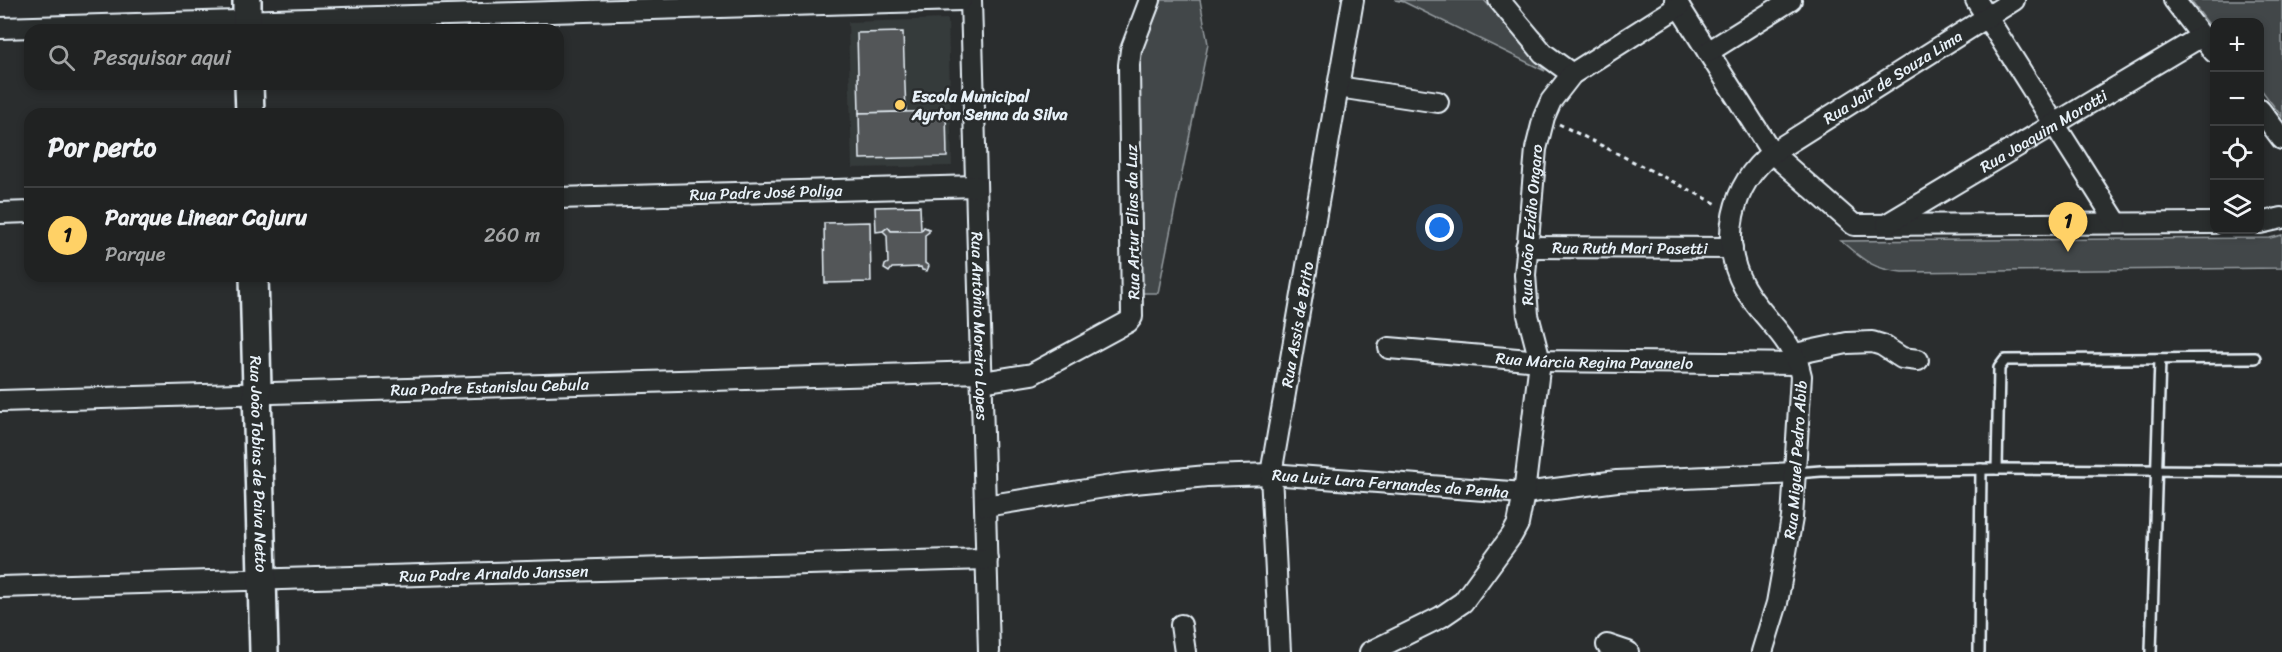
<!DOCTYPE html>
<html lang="pt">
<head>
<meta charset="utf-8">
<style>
	body { margin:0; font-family:Sriracha,sans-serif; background:#282a2a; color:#f1f3f6 }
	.controls { position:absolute; right:18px; top:18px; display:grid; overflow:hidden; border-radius:12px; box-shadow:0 3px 9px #0003 }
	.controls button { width:54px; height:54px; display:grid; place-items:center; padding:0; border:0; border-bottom:2px solid #3d3f40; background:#202222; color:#f1f3f6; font:30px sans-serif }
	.you { position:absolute; left:1440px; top:228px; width:21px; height:21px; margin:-15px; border:4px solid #fff; border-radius:50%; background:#1a73e8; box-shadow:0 0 0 9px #1a73e833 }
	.badge { display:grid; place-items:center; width:39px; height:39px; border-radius:50%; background:#ffd166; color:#111; font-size:20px; font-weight:700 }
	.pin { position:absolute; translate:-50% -50px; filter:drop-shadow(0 2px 3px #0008) }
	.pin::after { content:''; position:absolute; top:32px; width:21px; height:18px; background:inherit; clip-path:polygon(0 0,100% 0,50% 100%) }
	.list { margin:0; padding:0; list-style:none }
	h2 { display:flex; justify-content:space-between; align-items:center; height:78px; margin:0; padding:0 24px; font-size:26px }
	h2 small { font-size:20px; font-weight:400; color:#a2a4a5 }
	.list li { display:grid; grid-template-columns:39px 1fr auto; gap:18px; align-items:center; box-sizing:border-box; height:96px; padding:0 24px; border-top:2px solid #3d3f40 }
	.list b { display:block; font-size:22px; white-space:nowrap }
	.list p { margin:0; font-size:20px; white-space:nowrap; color:#a2a4a5 }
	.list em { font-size:20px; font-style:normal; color:#a2a4a5 }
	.icon { flex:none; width:33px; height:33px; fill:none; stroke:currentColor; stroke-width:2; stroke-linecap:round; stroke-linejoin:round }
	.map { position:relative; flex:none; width:2282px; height:652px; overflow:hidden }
	.search { position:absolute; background:#202222; box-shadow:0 3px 9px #0003; left:24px; top:24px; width:540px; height:66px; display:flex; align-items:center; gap:15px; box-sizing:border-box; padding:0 21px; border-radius:18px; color:#a2a4a5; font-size:22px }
	.panel { position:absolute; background:#202222; box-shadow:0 3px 9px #0003; left:24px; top:108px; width:540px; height:174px; border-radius:18px }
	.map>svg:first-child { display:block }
	.built { fill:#363a3b }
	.green { fill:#424648; stroke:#959ca0; stroke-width:1.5 }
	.building { fill:#535759; stroke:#e8f1f8; stroke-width:1.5 }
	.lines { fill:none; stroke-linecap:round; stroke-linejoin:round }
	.lane-casing { stroke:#e8f1f8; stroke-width:14 }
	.street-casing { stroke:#e8f1f8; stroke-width:24 }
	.secondary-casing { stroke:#e8f1f8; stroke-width:32 }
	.path { stroke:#e8f1f8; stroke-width:3; stroke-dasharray:4.5 4.5; stroke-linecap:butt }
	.lane { stroke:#2a2d2e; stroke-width:9 }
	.street { stroke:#2a2d2e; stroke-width:20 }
	.secondary { stroke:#2a2d2e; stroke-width:27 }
	.poi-dot { fill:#ffd166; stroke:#2a2d2e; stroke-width:2 }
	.labels { text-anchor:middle; stroke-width:5; stroke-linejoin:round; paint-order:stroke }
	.street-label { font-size:16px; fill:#e8f1f8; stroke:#2a2d2e }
	.poi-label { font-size:16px; font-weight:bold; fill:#e8f1f8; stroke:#2a2d2e; text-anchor:start }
</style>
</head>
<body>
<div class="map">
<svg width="2282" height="652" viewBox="0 0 2282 652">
	<rect width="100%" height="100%" fill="#2a2d2e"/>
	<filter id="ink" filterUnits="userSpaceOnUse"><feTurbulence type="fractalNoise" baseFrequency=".0167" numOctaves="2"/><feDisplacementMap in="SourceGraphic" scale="12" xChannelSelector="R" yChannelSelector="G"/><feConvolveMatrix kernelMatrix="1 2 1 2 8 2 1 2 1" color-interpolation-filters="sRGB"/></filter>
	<g filter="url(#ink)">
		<polygon class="built" points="948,19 952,166 852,168 848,22"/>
		<g class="green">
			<polygon points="1162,0 1200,0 1208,44 1158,293 1141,293 1139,68 1141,53"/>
			<polygon points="1395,0 1484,0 1545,71 1404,2"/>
			<polygon points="2190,0 2282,0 2282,117 2260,88 2260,22 2214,22 2214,31"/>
			<path d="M2282 235V268L1902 272C1873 270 1862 259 1841 241L2270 238Z"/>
		</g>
		<g class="building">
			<polygon points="903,32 906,112 859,113 857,33"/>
			<polygon points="946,111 947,157 860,159 859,113"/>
			<polygon points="920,206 921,231 891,231 888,227 883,231 876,232 875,207"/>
			<polygon points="870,222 871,282 825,283 824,223"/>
			<polygon points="888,227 891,231 921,231 924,227 929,229 929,232 925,235 925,263 929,266 927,271 922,270 921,267 892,268 889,272 884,269 885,265 888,263 887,235 883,231"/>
		</g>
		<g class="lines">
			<g class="lane-casing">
				<g id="lane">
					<polyline points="1997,469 1999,368 2005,360 2255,358"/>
					<polyline points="1796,473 1821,471 1997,469 2282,471"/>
					<polyline points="1979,652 1981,469"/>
					<polyline points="2151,652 2160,359"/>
				</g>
			</g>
			<g class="street-casing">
				<g id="street">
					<path id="s1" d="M971 0 989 652"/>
					<polyline points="1499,0 1543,53 1572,74"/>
					<polyline points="1675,0 1772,153 1854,225 2214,223"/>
					<polyline points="1976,0 2117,223"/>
					<polyline points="2174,0 2214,52"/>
					<polyline points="0,28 961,0"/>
					<polyline points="1708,52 1791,0"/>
					<polyline points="1338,87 1438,102"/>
					<polyline points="2260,110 2282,139"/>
					<path id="s2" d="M558 198 976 186"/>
					<polyline points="0,213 30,212"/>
					<polyline points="2260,223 2282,218"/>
					<path id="s3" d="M1887 224 2202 36"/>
					<path id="s4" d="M1526 247 1732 248"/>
					<path id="s5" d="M1389 348 1540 361 1798 364"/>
					<polyline points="1795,354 1847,343 1872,342 1882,345 1902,358 1918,360"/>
					<polyline points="982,382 1032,374 1128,322 1132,317 1129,65 1131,50 1150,0"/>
					<path id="s6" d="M0 401 981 372"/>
					<path id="s7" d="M985 506 1124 484 1207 476 1271 474 1524 493 1617 481 1796 473"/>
					<path id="s8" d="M0 587 987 559"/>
					<polyline points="1181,625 1185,652"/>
					<polyline points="1607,645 1628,652"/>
					<path id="s9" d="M1280 652 1271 474 1353 0"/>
					<path id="s10" d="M1370 652 1441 617 1463 602 1512 535 1518 524 1524 493 1540 361 1528 315 1525 275 1536 149 1544 117 1551 101 1572 74 1679 6"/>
					<path id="s11" d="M1762 652 1777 603 1792 518 1801 376C1793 337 1762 319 1744 287 1719 241 1731 185 1772 153L2014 0"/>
				</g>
			</g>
			<g class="secondary-casing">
				<g id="secondary">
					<polyline points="247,0 247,30"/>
					<polyline points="249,84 250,114"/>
					<path id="s12" d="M254 276 264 652"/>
				</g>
			</g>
			<polyline class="path" points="1559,124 1719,205"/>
			<use href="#lane" class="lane"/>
			<use href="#street" class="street"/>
			<use href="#secondary" class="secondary"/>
		</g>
	</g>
	<circle class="poi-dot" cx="900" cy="105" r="6"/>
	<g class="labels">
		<g class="street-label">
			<text dy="6" stroke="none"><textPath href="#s11" startOffset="678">Rua Jair de Souza Lima</textPath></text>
			<text dy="6" stroke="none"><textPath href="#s3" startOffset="182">Rua Joaquim Morotti</textPath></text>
			<text dy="6" stroke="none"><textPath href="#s2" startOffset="208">Rua Padre José Poliga</textPath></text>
			<text transform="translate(1132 222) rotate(-91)" y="6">Rua Artur Elias da Luz</text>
			<text dy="6" stroke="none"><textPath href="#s10" startOffset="504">Rua João Ezídio Ongaro</textPath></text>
			<text dy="6" stroke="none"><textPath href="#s4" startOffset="104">Rua Ruth Mari Pasetti</textPath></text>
			<text dy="6" stroke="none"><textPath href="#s9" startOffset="330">Rua Assis de Brito</textPath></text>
			<text dy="6" stroke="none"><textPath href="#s1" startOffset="326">Rua Antônio Moreira Lopes</textPath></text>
			<text dy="6" stroke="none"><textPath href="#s5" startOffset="206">Rua Márcia Regina Pavanelo</textPath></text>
			<text dy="6" stroke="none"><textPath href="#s6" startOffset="490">Rua Padre Estanislau Cebula</textPath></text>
			<text dy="6" stroke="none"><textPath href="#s11" startOffset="196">Rua Miguel Pedro Abib</textPath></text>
			<text dy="6" stroke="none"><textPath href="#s12" startOffset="188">Rua João Tobias de Paiva Netto</textPath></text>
			<text dy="6" stroke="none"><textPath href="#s7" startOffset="408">Rua Luiz Lara Fernandes da Penha</textPath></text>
			<text dy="6" stroke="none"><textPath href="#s8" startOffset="494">Rua Padre Arnaldo Janssen</textPath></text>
		</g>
		<g class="poi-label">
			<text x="912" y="102">Escola Municipal<tspan x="912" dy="18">Ayrton Senna da Silva</tspan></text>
		</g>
	</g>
</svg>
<div class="controls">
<button>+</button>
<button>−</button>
<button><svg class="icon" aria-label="locate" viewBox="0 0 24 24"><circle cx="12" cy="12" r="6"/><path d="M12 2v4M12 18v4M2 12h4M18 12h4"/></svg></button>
<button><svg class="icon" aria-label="layers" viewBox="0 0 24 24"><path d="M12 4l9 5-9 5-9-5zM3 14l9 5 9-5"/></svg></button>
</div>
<div class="you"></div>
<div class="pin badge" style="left:2068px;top:252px">1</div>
<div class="search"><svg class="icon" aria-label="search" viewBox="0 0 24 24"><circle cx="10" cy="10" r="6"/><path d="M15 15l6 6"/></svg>Pesquisar aqui</div>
<section class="panel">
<h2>Por perto<small></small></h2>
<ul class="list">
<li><span class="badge">1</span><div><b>Parque Linear Cajuru</b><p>Parque</p></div><em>260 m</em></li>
</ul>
</section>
</div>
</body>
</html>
